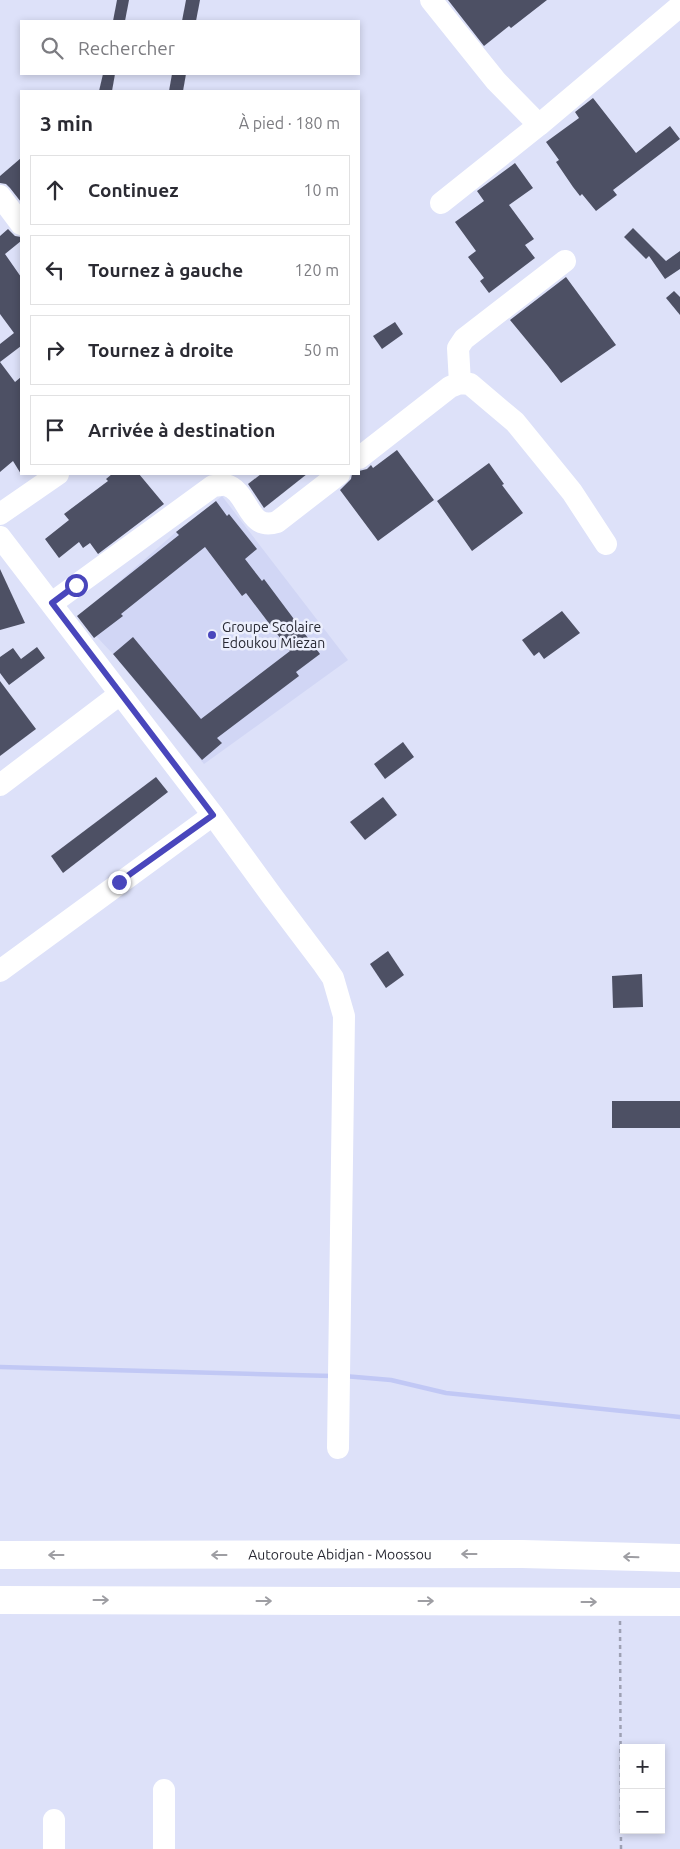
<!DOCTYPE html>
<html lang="fr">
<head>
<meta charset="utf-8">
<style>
	body { margin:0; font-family:Ubuntu,sans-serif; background:#f2f2f3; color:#2b2b33 }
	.controls { position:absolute; right:15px; bottom:15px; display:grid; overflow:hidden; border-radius:0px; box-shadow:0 2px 8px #0003 }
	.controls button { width:45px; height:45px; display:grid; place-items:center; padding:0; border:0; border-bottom:1px solid #e1e1e2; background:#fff; color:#2b2b33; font:25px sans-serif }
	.stop { position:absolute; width:15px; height:15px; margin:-11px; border:4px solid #4946bc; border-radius:50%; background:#fff }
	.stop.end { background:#4946bc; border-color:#fff; box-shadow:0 1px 5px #0008 }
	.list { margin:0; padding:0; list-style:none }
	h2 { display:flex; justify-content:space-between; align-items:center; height:65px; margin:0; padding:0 20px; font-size:21px }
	h2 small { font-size:16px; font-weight:400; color:#7c7c81 }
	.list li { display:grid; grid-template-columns:32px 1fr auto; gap:15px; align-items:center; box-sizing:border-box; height:70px; margin:0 10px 10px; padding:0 10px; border:1px solid #e1e1e2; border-radius:0px }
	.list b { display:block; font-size:19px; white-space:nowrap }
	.list em { font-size:16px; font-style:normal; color:#7c7c81 }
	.icon { flex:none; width:28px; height:28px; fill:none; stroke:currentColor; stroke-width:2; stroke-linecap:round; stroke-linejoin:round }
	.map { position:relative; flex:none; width:680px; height:1849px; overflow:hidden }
	.search { position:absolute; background:#fff; box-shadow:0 2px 8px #0003; left:20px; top:20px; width:340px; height:55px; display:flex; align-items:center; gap:12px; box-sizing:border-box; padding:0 18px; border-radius:0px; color:#7c7c81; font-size:19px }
	.panel { position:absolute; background:#fff; box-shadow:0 2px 8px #0003; left:20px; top:90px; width:340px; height:385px; border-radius:0px }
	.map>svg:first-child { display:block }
	.built { fill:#d1d6f5 }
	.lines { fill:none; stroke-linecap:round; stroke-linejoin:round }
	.stream { stroke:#c1c8f5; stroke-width:4.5 }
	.building { fill:#4d5064 }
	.path { stroke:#9da0b3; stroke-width:2.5; stroke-dasharray:4 4; stroke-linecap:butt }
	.minor { stroke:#fff; stroke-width:22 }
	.highway { stroke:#fff; stroke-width:28 }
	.oneway { stroke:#9e9ea3 }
	.route { stroke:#4946bc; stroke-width:6 }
	.poi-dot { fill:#4946bc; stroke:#eceffd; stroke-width:2 }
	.labels { text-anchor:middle; stroke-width:5; stroke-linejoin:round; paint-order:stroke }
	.poi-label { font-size:14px; fill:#272832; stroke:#eceffd; text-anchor:start }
	.street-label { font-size:14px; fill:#272832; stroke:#eceffd }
</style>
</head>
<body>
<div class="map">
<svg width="680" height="1849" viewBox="0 0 680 1849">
	<rect width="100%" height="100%" fill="#dde1f9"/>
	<polygon class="built" points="222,496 348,660 204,764 113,654 77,616 106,593 176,532"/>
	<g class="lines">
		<g class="stream">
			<polyline points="0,1367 332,1376"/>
			<polyline points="344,1376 391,1380 446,1393 680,1417"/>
		</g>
	</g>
	<g class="building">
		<polygon points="117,0 129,0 125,21 113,21"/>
		<polygon points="186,0 200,0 196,21 182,21"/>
		<polygon points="448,0 547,0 511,28 509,26 484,46"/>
		<polygon points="103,74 115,74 112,91 99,91"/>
		<polygon points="172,74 186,74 183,91 169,91"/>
		<polygon points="593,98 636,153 670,126 680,139 613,190 617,195 596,211 582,194 580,196 573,187 556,162 559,160 546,142 579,118 575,112"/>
		<polygon points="21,158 21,202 10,188 6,184 0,183 0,176"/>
		<polygon points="515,163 533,188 509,205 534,239 525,245 535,258 489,293 480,281 484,278 468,257 476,251 455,222 484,201 477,191"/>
		<polygon points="633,228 666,261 680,251 680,269 665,279 649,256 646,259 624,237"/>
		<polygon points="8,229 15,236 21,237 21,241 5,254 21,277 21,346 0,362 15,382 21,377 21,474 13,461 0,472 0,344 14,333 0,314 0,236"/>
		<polygon points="566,277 616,345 561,383 548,366 510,320"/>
		<polygon points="674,291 680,297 680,315 666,298"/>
		<polygon points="395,322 403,334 382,349 373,336"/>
		<polygon points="397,450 434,500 378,541 340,490 351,479 352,474 359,474 359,471 367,469 371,465 373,468"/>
		<polygon points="489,463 504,484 502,485 523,513 472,551 437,501"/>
		<polygon points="112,474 139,474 164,504 98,554 90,543 83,548 79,542 59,558 45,539 69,520 64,514 108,481 106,479"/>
		<polygon points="261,474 307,474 264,508 248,484"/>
		<polygon points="216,501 227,516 229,514 257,549 245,559 262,581 264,579 320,654 296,672 299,676 217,738 222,743 202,760 113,654 133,637 201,719 290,651 246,593 242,596 205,547 121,614 123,616 94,638 77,616 179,535 176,532"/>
		<polygon points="0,569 25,623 0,630"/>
		<polygon points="562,611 580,633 544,659 539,652 534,656 522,640"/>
		<polygon points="37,647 45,658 9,685 0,673 0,657 13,648 21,659"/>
		<polygon points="0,681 36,729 0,756"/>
		<polygon points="403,742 414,757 385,779 374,764"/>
		<polygon points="156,777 168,792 63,873 51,856"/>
		<polygon points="383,797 397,815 365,840 350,822"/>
		<polygon points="388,951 404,975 386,988 370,964"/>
		<polygon points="642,974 643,1007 613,1008 612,976"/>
		<rect x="612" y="1101" width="68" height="27"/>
	</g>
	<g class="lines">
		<polyline class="path" points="620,1621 621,1849"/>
		<g class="minor">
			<polyline points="431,0 496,81 539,125"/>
			<polyline points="0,196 21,224"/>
			<polyline points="441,203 539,125 680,6"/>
			<polyline points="460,383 458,348 464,339 565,261"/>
			<polyline points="359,458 450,387 460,383 470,384 515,422 572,492 606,544"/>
			<polyline points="0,514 58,474"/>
			<polyline points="0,537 213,815 272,896 324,965 333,978 344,1016 338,1448"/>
			<path d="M52 603 213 486C217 486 222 484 226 485 249 491 247 532 277 522L339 474"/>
			<polyline points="0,785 120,694"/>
			<polyline points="0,971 213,815"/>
			<polyline points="54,1820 54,1849"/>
			<polyline points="164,1849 164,1790"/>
		</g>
		<g class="highway">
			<path id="s1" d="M0 1555 522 1554 680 1558"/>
			<polyline points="0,1600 680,1602"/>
		</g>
	</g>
	<defs><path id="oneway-shaft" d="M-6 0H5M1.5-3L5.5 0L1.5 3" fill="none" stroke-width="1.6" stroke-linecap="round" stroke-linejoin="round" transform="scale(1.25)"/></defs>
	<g class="oneway">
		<use href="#oneway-shaft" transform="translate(469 1554) rotate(180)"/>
		<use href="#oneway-shaft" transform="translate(56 1555) rotate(-180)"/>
		<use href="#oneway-shaft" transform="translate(219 1555) rotate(180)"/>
		<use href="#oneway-shaft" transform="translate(631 1557) rotate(-178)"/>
		<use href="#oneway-shaft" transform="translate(101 1600)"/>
		<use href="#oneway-shaft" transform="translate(264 1601)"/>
		<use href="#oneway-shaft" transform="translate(426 1601)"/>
		<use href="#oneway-shaft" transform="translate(589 1602)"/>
	</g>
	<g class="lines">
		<polyline class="route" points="76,585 52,603 213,815 119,882"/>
	</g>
	<circle class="poi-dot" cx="212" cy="635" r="5"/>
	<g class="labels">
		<g class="poi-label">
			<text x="222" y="632">Groupe Scolaire<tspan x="222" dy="16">Edoukou Miezan</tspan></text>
		</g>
		<g class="street-label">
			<text dy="5" stroke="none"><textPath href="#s1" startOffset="340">Autoroute Abidjan - Moossou</textPath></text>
		</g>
	</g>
</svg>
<div class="controls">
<button>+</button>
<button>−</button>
</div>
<div class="stop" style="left:76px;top:585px"></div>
<div class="stop end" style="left:119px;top:882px"></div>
<div class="search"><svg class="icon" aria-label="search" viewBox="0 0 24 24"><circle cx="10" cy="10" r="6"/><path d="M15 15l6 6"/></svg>Rechercher</div>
<section class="panel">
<h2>3 min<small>À pied · 180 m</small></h2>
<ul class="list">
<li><svg class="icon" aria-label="ahead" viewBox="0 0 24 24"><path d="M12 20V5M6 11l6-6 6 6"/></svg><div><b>Continuez</b></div><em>10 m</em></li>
<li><svg class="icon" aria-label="left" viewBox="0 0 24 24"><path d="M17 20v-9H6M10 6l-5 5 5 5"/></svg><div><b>Tournez à gauche</b></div><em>120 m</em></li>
<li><svg class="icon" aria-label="right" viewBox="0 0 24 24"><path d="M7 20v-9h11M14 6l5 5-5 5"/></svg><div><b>Tournez à droite</b></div><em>50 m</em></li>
<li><svg class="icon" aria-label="arrive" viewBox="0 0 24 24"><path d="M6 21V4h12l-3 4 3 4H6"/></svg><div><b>Arrivée à destination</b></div></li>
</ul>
</section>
</div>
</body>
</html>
